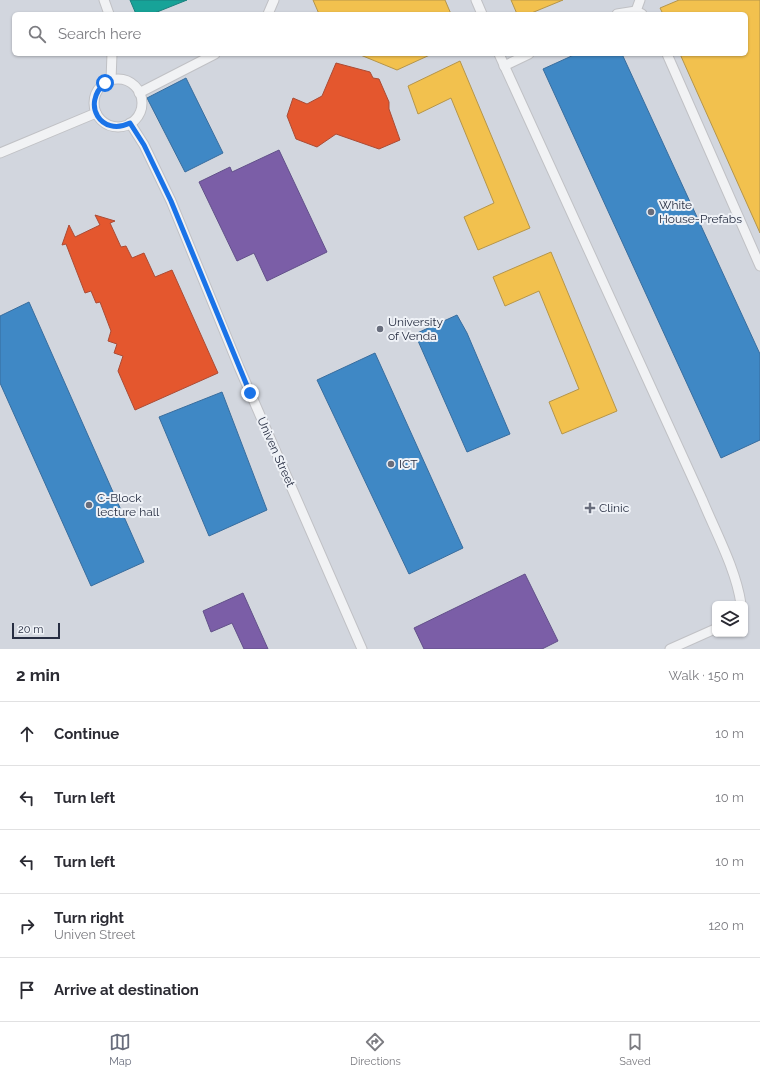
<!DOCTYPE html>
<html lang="en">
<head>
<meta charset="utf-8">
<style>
	body { margin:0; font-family:Raleway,sans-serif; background:#f2f2f3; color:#2b2b33 }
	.controls { position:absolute; right:12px; bottom:12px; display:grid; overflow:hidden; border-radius:6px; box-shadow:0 1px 3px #0004 }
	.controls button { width:36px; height:36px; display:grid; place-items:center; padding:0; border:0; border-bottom:1px solid #e1e1e2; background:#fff; color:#2b2b33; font:20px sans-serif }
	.scale { position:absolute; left:12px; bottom:10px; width:48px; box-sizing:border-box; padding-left:4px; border:2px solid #272e42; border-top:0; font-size:11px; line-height:14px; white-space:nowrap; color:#272e42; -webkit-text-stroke:3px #eff2f7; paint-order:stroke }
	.stop { position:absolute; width:12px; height:12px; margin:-9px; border:3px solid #1a73e8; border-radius:50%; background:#fff }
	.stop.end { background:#1a73e8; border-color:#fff; box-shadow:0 1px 4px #0008 }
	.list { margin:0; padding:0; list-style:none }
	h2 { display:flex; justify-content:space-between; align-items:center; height:52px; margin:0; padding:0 16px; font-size:17px }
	h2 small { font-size:13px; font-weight:400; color:#7c7c81 }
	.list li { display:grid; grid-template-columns:26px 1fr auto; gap:12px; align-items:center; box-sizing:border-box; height:64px; padding:0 16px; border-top:1px solid #e1e1e2 }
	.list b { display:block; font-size:15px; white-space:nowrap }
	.list p { margin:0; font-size:13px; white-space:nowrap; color:#7c7c81 }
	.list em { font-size:13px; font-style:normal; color:#7c7c81 }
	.icon { flex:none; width:22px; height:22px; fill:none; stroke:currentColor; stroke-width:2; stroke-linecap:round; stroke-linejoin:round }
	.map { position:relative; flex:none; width:760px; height:649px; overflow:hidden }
	.search { position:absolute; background:#fff; box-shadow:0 1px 3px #0004; left:12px; right:12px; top:12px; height:44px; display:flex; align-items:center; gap:10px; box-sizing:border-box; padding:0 14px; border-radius:6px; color:#7c7c81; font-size:15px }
	.sheet { height:372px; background:#fff }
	nav { display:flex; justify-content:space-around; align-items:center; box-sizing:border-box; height:56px; border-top:1px solid #e1e1e2; background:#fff; font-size:11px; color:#7c7c81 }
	nav a { display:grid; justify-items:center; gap:2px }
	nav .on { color:#686d7c }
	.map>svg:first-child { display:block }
	.built { fill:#d2d6de; fill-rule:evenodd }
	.homes { fill:#f2c14e; stroke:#b5954a }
	.shops { fill:#e4572e; stroke:#ab4b34 }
	.offices { fill:#7b5ea7; stroke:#625089 }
	.schools { fill:#3f88c5; stroke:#386d9e }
	.public { fill:#17a398; stroke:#1c807e }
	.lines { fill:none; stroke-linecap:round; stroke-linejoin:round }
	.service-casing { stroke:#c0c1c5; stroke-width:11 }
	.service { stroke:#f1f2f4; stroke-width:9 }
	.route { stroke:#1a73e8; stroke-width:5 }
	.poi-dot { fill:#686d7c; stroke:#eff2f7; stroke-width:1.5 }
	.labels { text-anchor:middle; stroke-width:4; stroke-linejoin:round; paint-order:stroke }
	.poi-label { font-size:12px; fill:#272e42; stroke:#eff2f7; text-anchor:start }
	.street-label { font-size:12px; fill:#272e42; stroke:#eff2f7 }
</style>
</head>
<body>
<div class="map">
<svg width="760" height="649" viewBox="0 0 760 649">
	<rect width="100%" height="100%" fill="#e2e3e7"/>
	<path class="built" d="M0 0H760V649H0ZM14 14H746V54H14ZM715 604H745V634H715Z"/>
	<g class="homes">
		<polygon points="313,0 445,0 451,14 319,14"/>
		<polygon points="511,0 563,0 529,14 517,14"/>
		<polygon points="679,0 760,0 760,233 680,54 746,54 746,14 663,14 660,8"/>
		<polygon points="358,54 432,54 397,70"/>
		<polygon points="460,61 530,228 478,250 464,217 494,203 451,98 418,114 408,86"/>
		<polygon points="551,252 617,411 562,434 549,402 579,389 539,291 505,306 493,277"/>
	</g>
	<g class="shops">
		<polygon points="336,63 370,72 373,78 379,79 389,102 389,109 400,140 379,149 336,134 317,147 296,139 287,116 293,98 307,104 322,96"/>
		<polygon points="95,215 115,221 110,223 121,247 126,246 132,258 144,253 155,277 172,270 218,373 135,410 118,371 123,356 114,353 117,344 108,341 111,331 100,302 96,303 91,291 85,293 66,244 62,245 69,225 75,237 100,225"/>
	</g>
	<g class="offices">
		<polygon points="279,150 327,252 267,281 254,253 237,261 199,182 230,167 232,172"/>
		<polygon points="525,574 558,641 542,649 424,649 414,628"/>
		<polygon points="243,593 268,649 244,649 232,623 211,632 203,611"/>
	</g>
	<g class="schools">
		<polygon points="576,54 622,54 760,354 760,440 721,458 543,69"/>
		<polygon points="186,78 223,153 185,172 147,98"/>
		<polygon points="29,302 144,562 91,586 0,383 0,316"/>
		<polygon points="457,315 467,333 510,434 467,452 415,334"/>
		<polygon points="375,353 463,548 409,574 317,380"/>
		<polygon points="222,392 267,510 209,536 159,417"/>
	</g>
	<polygon class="public" points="130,0 187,0 152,14 136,14"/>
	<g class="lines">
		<g class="service-casing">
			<g id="service">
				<polyline points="104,0 109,14"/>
				<polyline points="476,0 482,14"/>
				<polyline points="636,11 640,0"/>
				<polyline points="268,14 274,0"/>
				<polyline points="617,14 636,11 642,14"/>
				<path d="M499 54 702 499C715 531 736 569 741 604"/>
				<polyline points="667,54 760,266"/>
				<polyline points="504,66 529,54"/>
				<circle cx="118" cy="103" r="24"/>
				<polyline points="111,80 112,54"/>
				<polyline points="139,93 215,54"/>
				<polyline points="130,123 144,145 171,201 239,367 362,649"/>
				<polyline points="0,153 96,113"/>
				<polyline points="670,649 715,629"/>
			</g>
		</g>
		<use href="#service" class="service"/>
	</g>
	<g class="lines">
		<path class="route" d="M105 83C81 104 101 137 130 123L144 145 171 201 250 393"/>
	</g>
	<g class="poi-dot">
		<circle cx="651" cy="212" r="4"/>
		<circle cx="380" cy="329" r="4"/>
		<circle cx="391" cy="464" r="4"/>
		<circle cx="89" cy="505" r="4"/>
		<path d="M588 502h4v4h4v4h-4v4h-4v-4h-4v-4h4z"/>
	</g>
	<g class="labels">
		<g class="poi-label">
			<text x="659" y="209">White<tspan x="659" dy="14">House-Prefabs</tspan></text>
			<text x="388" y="326">University<tspan x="388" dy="14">of Venda</tspan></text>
			<text x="399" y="468">ICT</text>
			<text x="97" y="502">C-Block<tspan x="97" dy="14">lecture hall</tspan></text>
			<text x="599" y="512">Clinic</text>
		</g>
		<g class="street-label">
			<text transform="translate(276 452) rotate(66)" y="4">Univen Street</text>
		</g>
	</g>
</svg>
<div class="controls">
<button><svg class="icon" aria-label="layers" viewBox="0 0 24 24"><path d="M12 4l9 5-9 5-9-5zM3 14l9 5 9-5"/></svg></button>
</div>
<div class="scale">20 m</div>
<div class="stop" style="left:105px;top:83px"></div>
<div class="stop end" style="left:250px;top:393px"></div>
<div class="search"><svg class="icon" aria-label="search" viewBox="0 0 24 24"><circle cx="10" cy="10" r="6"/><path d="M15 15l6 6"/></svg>Search here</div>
</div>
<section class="sheet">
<h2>2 min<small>Walk · 150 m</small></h2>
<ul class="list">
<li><svg class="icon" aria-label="ahead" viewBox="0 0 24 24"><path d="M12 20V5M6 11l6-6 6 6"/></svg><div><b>Continue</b></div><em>10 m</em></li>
<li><svg class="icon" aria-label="left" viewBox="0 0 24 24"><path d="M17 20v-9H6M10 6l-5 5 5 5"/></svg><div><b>Turn left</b></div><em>10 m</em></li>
<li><svg class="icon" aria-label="left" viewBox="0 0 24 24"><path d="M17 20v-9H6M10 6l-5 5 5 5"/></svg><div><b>Turn left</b></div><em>10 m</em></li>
<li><svg class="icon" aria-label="right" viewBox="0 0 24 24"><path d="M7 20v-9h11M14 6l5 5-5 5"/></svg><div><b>Turn right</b><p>Univen Street</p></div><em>120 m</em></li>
<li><svg class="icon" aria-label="arrive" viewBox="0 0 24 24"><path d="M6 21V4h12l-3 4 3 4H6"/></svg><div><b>Arrive at destination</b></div></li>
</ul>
</section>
<nav>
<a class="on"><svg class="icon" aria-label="map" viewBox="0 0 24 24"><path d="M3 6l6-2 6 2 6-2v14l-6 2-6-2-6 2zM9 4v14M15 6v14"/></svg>Map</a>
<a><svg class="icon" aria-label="directions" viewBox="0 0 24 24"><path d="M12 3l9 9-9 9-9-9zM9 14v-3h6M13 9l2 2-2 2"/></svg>Directions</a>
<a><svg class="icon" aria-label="saved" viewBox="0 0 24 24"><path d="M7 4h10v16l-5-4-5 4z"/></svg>Saved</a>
</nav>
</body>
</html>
